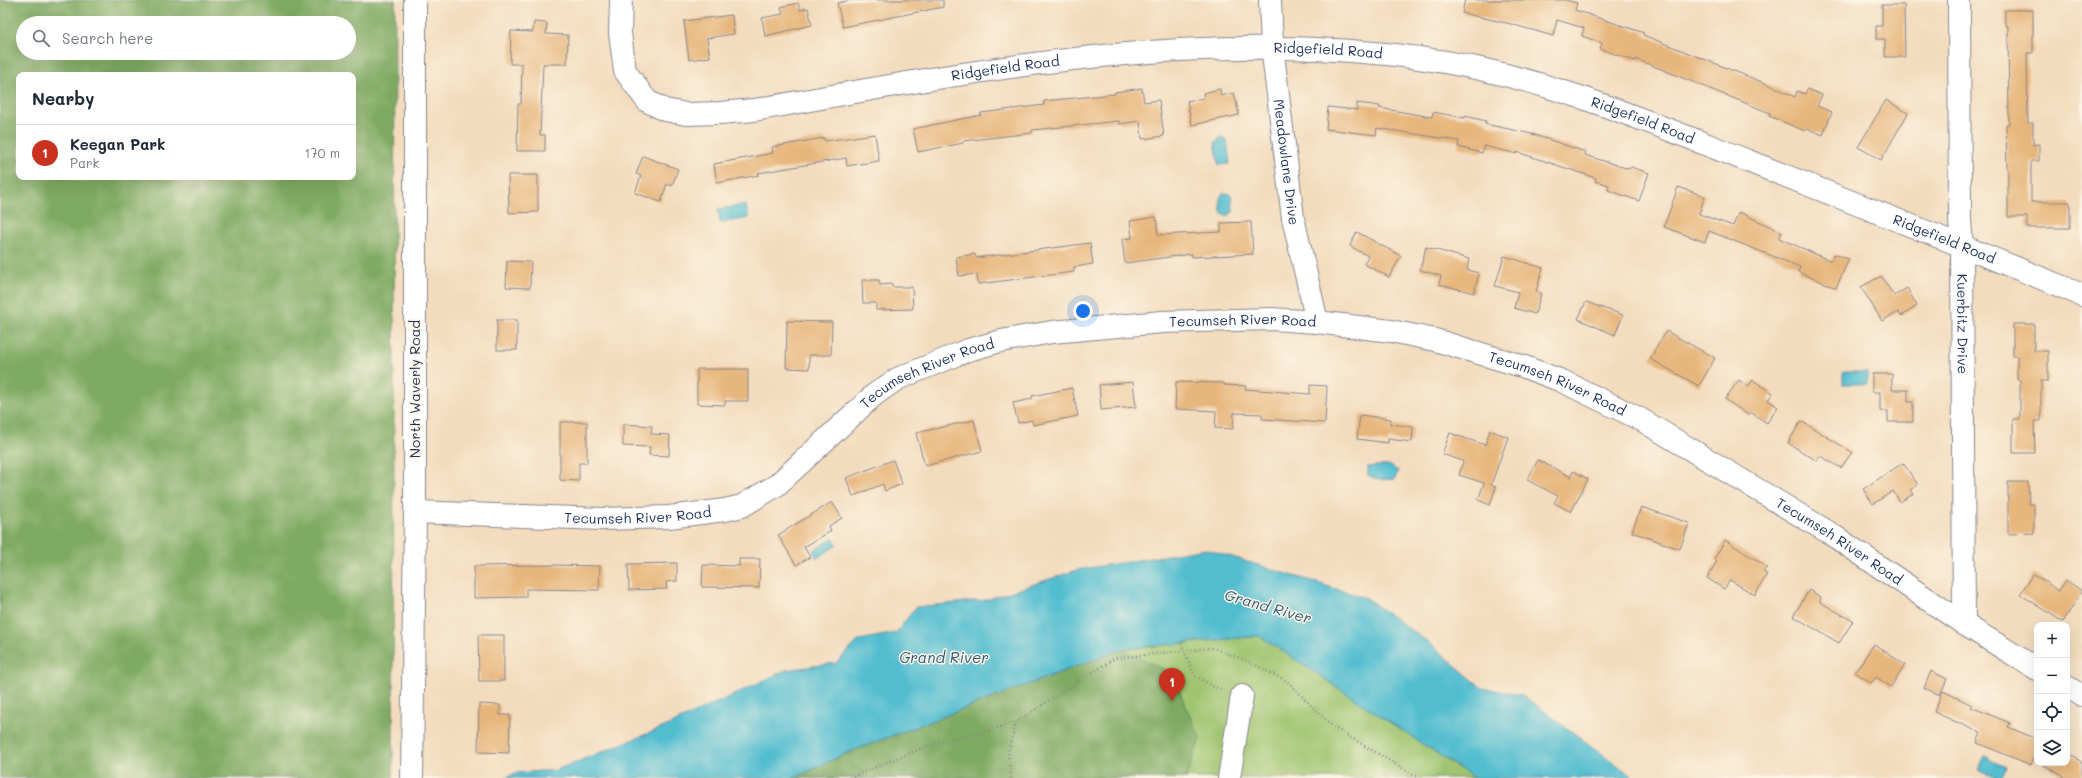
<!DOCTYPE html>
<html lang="en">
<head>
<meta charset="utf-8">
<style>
	body { margin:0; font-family:Mali,sans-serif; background:#f2f2f3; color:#1f2937 }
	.controls { position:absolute; right:12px; bottom:12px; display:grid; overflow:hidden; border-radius:8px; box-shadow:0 4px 16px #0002 }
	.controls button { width:36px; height:36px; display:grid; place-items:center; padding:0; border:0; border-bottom:1px solid #e0e1e3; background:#fff; color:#1f2937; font:20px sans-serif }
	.you { position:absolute; left:1083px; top:311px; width:14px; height:14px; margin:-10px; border:3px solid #fff; border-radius:50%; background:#1a73e8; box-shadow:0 0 0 6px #1a73e833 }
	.badge { display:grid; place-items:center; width:26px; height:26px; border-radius:50%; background:#c8321e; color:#fff; font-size:13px; font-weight:700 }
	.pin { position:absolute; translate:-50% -33px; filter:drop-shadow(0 1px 2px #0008) }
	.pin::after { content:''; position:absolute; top:21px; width:14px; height:12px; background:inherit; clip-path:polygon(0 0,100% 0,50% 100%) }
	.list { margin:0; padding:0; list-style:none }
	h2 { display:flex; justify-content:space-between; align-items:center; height:52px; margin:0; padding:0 16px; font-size:17px }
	h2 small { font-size:13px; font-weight:400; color:#747a83 }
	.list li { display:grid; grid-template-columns:26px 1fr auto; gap:12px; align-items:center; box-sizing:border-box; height:56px; padding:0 16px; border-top:1px solid #e0e1e3 }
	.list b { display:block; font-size:15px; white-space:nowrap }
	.list p { margin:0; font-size:13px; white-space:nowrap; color:#747a83 }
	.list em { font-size:13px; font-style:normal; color:#747a83 }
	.icon { flex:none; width:22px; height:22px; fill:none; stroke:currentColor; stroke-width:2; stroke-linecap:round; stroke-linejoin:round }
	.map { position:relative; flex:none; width:2082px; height:778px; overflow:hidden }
	.search { position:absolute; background:#fff; box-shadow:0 4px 16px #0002; left:16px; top:16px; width:340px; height:44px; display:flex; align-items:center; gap:10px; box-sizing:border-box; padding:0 14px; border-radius:22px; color:#747a83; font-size:15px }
	.panel { position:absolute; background:#fff; box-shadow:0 4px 16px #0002; left:16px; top:72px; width:340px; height:108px; border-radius:8px }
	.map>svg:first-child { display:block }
	.green { fill:#9fc570; stroke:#5d7a67 }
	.forest { fill:#7faa62; stroke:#4d6c60; fill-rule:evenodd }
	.water { fill:#53bdd0; stroke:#377697 }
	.building { fill:#e7b67c }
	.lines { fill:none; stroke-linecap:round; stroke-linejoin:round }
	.minor-casing { stroke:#87868e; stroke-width:24 }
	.major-casing { stroke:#87868e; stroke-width:24 }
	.path { stroke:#87868e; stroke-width:2.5; stroke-dasharray:1 3; stroke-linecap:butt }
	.minor { stroke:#fff; stroke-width:22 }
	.major { stroke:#fff; stroke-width:22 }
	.labels { text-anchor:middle; stroke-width:3; stroke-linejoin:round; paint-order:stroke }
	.street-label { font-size:14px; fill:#1b2f5e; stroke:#fcf5e5 }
	.water-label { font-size:15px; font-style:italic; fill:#2c5a80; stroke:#fcf5e5 }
</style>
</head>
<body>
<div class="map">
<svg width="2082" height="778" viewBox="0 0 2082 778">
	<rect width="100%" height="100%" fill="#fcf5e5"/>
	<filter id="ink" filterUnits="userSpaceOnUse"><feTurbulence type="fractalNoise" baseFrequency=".025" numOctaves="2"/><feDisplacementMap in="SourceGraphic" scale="8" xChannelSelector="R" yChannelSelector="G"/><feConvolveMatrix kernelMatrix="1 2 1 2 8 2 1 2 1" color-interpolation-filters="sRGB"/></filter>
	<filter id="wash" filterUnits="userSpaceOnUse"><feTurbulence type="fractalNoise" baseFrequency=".012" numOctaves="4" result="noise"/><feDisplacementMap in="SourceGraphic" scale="16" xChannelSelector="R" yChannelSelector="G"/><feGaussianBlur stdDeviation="0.9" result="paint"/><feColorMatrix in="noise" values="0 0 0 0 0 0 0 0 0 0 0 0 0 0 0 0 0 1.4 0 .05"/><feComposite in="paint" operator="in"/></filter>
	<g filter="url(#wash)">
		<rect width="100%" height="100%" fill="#f3dcbe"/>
		<polygon class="green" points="1260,636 1474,778 794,778 1122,649"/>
		<g class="forest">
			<path d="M0 0H395L393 778H0ZM23 23H349V53H23ZM19 75H353V177H19Z"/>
			<polygon points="1122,649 1171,673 1200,738 1186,778 794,778 849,752"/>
		</g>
		<g class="water">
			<polygon points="1223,137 1224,140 1227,140 1230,164 1219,165 1215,142 1219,141 1219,138"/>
			<polygon points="1223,193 1230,194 1232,197 1233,212 1228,216 1221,212 1220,198"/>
			<polygon points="746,205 749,218 720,223 718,209"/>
			<rect x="1843" y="372" width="24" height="12"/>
			<polygon points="1389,465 1398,471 1395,479 1378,480 1368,475 1368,467"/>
			<polygon points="833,538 837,545 817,558 813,551"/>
			<polygon points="1206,549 1366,598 1429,643 1482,688 1522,695 1635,778 1474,778 1260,636 1122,649 849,752 794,778 506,778 515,773 556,770 667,726 786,670 836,663 859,640 896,633 916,607 986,600 1077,570"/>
			<polygon points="1985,756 1990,758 1989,760 2006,767 2001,778 1978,770"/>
		</g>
		<g id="blocks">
			<g class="building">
				<polygon points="851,0 943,0 943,7 843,27 837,3"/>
				<polygon points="1465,0 1565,0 1577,3 1575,10 1644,33 1643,35 1772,86 1795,97 1797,91 1805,94 1807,89 1822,95 1817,106 1832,112 1823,135 1808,129 1805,131 1769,116 1770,113 1636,59 1635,61 1600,49 1602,43 1582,36 1584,28 1557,20 1553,36 1511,24 1462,13"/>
				<polygon points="798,3 800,10 808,8 812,25 765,36 762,18 783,14 781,7"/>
				<polygon points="1882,5 1904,5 1905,57 1885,57 1885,39 1876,39 1876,26 1882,26"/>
				<polygon points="2005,10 2033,10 2033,53 2027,53 2028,123 2033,123 2033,145 2039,144 2039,161 2031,161 2031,202 2070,202 2070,228 2027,228 2027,217 2008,217 2008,169 2007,169 2006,124 2009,124 2008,26 2005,26"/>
				<polygon points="732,15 734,34 707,38 710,57 689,60 684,21"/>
				<polygon points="534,22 547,23 546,34 568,35 567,64 543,64 540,135 545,135 545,151 517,151 518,104 521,104 522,64 510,64 511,31 533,32"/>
				<polygon points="1142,88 1144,102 1159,100 1164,136 1142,139 1140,121 1119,124 1119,121 1032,130 1032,133 963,141 963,143 918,152 913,129 981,115 981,113 1044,105 1044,101 1115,94 1115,92"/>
				<polygon points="1220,89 1221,96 1234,93 1239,115 1192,125 1187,101 1204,98 1203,93"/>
				<polygon points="1886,100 1908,113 1881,160 1858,147"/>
				<polygon points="1357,103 1380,106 1379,108 1432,117 1433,112 1465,118 1465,116 1486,121 1485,124 1532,134 1586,152 1585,155 1629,169 1631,167 1649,173 1639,201 1608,190 1609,185 1595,181 1596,178 1517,152 1517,154 1484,146 1482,153 1458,147 1459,141 1377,128 1376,135 1326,129 1328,107 1357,110"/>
				<polygon points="875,134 879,161 847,166 846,158 758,173 759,175 717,183 714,164 773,153 772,147 824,138 825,141"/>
				<polygon points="643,156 678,169 672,186 667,184 661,202 635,193 641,176 636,174"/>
				<polygon points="508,175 538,175 538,212 509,213"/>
				<polygon points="1678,187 1705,196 1699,214 1733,226 1739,212 1782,232 1779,238 1831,261 1834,254 1849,259 1836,288 1798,272 1800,267 1709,231 1705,242 1664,227"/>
				<polygon points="1156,217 1158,235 1221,232 1221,223 1251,222 1253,254 1192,257 1192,254 1125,263 1122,239 1132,238 1130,221"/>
				<polygon points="1357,232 1401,256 1389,277 1364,264 1368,256 1350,246"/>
				<polygon points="1090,243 1093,264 1074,267 1074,272 978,284 977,274 959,276 956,257 975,254 976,258"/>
				<polygon points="1426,247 1469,259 1467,270 1479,273 1474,293 1439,284 1441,276 1420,270"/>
				<polygon points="1504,256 1543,268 1536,292 1541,294 1535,314 1514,308 1518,292 1495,286"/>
				<polygon points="507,261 531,262 530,288 506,287"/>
				<polygon points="1881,276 1894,296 1907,288 1917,306 1901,316 1898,312 1882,321 1861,287"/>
				<polygon points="862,280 879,280 880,285 892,284 892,287 912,287 913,309 876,310 876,303 863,303"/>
				<polygon points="1586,302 1623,315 1615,335 1578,319"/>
				<rect x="497" y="320" width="20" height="30"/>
				<polygon points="787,321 832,322 831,355 809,355 809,369 786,368"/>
				<polygon points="2013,324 2034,324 2034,351 2048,351 2048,381 2041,381 2041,421 2034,421 2035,453 2013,453 2013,419 2020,419 2020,380 2017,380 2017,356 2013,356"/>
				<polygon points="1666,331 1715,358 1699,386 1650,359"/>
				<polygon points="697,369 748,369 748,401 725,401 725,405 697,404"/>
				<polygon points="1872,374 1892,374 1892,390 1908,390 1908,402 1913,402 1913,422 1888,422 1888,411 1880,411 1880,392 1872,392"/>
				<polygon points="1739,380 1748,387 1753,380 1773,393 1768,400 1778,407 1767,423 1750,412 1748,415 1725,399"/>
				<polygon points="1133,382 1136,407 1101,410 1099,385"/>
				<polygon points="1176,382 1224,383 1224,385 1246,386 1245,389 1310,394 1310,385 1327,386 1325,423 1262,419 1262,414 1234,413 1233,429 1215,428 1216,411 1175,409"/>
				<polygon points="1072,388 1078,416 1033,425 1032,420 1018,423 1013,403 1032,399 1032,396"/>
				<polygon points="1360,415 1391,419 1390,424 1413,427 1412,442 1388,439 1388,443 1357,439"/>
				<polygon points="974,420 982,451 925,466 916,433"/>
				<polygon points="1801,421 1852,452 1841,468 1820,456 1817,461 1788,443"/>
				<polygon points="560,422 587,422 587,463 579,463 579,481 560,480"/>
				<polygon points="623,424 652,426 651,434 670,435 669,456 649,455 650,447 623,446"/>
				<polygon points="1490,430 1508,437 1491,485 1496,487 1490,505 1478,500 1484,483 1459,475 1463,461 1442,454 1450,433 1485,445"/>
				<polygon points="893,460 902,484 885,491 883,484 853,496 846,478"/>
				<polygon points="1538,460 1571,477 1573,471 1588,479 1571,512 1554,503 1558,496 1527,480"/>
				<polygon points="1903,463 1918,485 1910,490 1913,494 1900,502 1893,491 1873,504 1863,489"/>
				<polygon points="2008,482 2028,482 2029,504 2034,504 2034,533 2008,534"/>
				<polygon points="832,502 842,518 829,526 831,531 804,547 810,557 796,565 778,535"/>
				<polygon points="1641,507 1689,523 1680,549 1632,532"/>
				<polygon points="1725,540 1767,567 1763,572 1767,574 1755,595 1730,580 1724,589 1707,578 1717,561 1714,559"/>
				<polygon points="739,559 760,559 759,588 702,587 703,565 739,566"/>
				<polygon points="677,563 677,581 666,582 667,589 629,590 628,564"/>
				<polygon points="553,565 600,566 599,590 526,589 526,597 474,598 474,566"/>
				<polygon points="2033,574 2059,591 2066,580 2082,591 2063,622 2020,594"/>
				<polygon points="1809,590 1821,597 1820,602 1853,621 1839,643 1793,616"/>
				<polygon points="478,635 504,635 504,681 479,681"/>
				<polygon points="1874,644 1905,665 1891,687 1876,677 1871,683 1855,672"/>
				<polygon points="1931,671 1947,679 1940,695 1924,688"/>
				<polygon points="1943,691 1972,705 1971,707 2010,723 2008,727 2037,739 2037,760 2034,758 2031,765 1977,743 1981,733 1934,712"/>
				<polygon points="479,704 500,705 500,715 510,715 509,753 478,752"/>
				<polygon points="2067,753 2082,762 2082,778 2066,778 2041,763 2067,763"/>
			</g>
		</g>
	</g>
	<g filter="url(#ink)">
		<use href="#blocks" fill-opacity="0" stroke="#87868e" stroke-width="1"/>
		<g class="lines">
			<g class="minor-casing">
				<g id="minor">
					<path id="s1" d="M621 0 620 33 625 71 647 101 665 110 686 114 720 113 754 110C973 71 1196 27 1419 58 1534 73 1642 119 1748 161 1860 205 1971 249 2082 295"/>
					<path id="s2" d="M1270 0 1272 46 1293 218 1317 322"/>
					<path id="s3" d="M1959 0 1960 221 1962 245 1964 624"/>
					<path id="s4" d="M415 512 602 519 669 517 725 510 742 506 777 485 874 395 897 379 968 350 1001 341 1052 332 1162 322 1271 319 1317 322 1391 331 1435 340 1522 366 1562 381 1640 419 1828 532 1964 624 2037 669"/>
					<polyline points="2067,687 2082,696"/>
					<polyline points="1229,778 1242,696"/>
				</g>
			</g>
			<g class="major-casing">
				<polyline id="major" points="412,778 415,512 415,0"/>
			</g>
			<g class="path">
				<polyline points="1181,643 1194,675 1214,687 1224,690"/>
				<polyline points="849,778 930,745 977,734 1015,722"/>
				<polyline points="1011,778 1008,752 1016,722 1115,658 1213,648 1247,661 1287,681 1333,727 1419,778"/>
			</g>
			<use href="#minor" class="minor"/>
			<use href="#major" class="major"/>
		</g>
	</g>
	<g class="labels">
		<g class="street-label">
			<text dy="5" stroke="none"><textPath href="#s1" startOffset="797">Ridgefield Road</textPath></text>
			<text dy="5" stroke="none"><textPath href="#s1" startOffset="473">Ridgefield Road</textPath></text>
			<text dy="5" stroke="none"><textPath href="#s1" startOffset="1121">Ridgefield Road</textPath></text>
			<text dy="5" stroke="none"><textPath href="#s2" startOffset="163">Meadowlane Drive</textPath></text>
			<text dy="5" stroke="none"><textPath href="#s1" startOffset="1445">Ridgefield Road</textPath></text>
			<text dy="5" stroke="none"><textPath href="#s4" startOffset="883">Tecumseh River Road</textPath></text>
			<text dy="5" stroke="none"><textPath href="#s3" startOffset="324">Kuerbitz Drive</textPath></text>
			<text dy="5" stroke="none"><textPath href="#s4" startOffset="559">Tecumseh River Road</textPath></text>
			<text dy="5" stroke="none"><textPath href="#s4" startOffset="1207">Tecumseh River Road</textPath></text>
			<text transform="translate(415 389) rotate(-90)" y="5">North Waverly Road</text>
			<text dy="5" stroke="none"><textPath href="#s4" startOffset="223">Tecumseh River Road</textPath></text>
			<text dy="5" stroke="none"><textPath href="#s4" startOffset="1531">Tecumseh River Road</textPath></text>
		</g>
		<g class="water-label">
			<text transform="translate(1268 607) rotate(16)" y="5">Grand River</text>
			<text x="944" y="663">Grand River</text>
		</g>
	</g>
</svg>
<div class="controls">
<button>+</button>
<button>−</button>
<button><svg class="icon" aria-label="locate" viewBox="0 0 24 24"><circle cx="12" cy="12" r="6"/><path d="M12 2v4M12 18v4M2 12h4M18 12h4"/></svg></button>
<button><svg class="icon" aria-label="layers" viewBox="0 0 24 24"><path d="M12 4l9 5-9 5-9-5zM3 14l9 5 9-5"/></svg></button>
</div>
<div class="you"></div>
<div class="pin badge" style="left:1172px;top:701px">1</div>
<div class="search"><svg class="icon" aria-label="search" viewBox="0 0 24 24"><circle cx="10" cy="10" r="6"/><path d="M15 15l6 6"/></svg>Search here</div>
<section class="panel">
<h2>Nearby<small></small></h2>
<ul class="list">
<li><span class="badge">1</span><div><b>Keegan Park</b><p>Park</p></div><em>170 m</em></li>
</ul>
</section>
</div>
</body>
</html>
